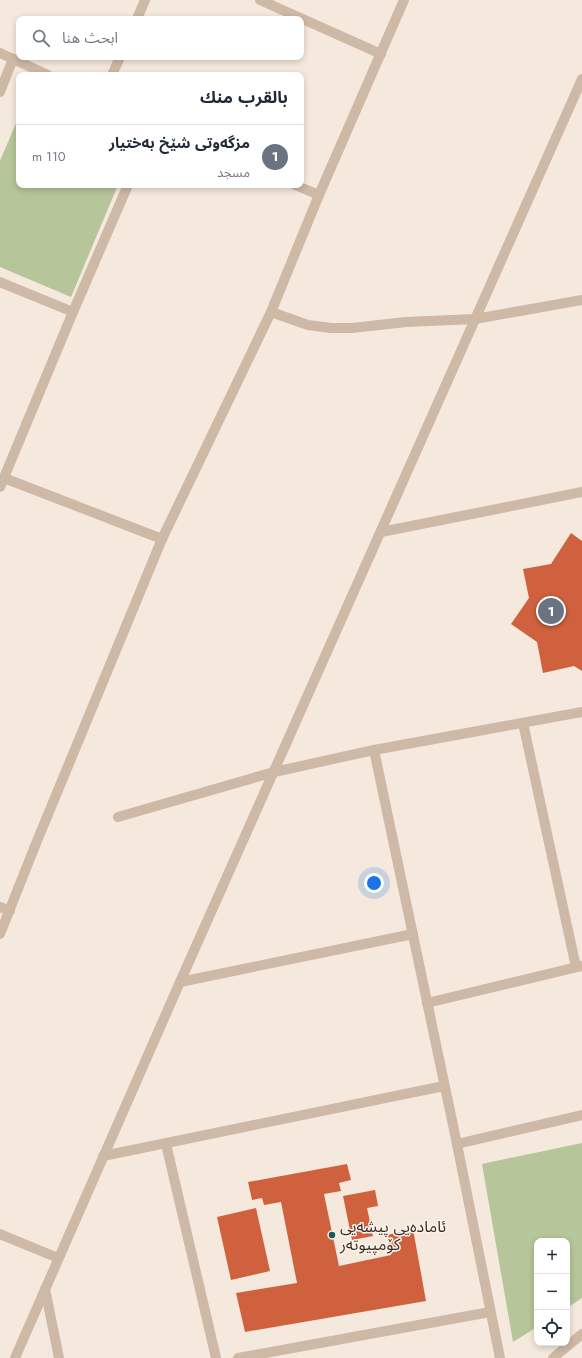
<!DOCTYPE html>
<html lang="ar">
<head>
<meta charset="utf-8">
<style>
	body { margin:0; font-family:Jost,"Noto Sans Arabic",sans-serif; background:#f6f6f7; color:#1f2937; direction:rtl }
	.controls { position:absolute; right:12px; bottom:12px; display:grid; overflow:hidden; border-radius:8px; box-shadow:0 2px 6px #0003 }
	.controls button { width:36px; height:36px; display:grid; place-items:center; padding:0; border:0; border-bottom:1px solid #e0e1e3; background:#fff; color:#1f2937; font:20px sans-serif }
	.you { position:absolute; left:374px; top:883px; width:14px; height:14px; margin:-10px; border:3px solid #fff; border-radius:50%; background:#1a73e8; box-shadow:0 0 0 6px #1a73e833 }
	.badge { display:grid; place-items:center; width:26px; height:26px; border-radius:50%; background:#ea580c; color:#fff; font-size:13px; font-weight:700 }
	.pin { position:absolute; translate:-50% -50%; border:2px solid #fff; box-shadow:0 1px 4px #0006 }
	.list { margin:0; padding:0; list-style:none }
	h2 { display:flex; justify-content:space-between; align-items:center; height:52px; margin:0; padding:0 16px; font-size:17px }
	h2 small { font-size:13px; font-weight:400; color:#747a83 }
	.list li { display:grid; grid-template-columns:26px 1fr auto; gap:12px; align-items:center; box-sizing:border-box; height:64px; padding:0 16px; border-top:1px solid #e0e1e3 }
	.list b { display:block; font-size:15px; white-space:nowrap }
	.list p { margin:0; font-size:13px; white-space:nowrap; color:#747a83 }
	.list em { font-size:13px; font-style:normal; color:#747a83 }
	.icon { flex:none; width:22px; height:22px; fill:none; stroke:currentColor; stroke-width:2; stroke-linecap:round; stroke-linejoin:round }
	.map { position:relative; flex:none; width:582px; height:1358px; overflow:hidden; direction:ltr }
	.search { position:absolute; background:#fff; box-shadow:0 2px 6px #0003; left:16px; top:16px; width:288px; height:44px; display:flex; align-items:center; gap:10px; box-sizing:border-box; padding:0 14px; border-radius:8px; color:#747a83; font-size:15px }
	.panel { position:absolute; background:#fff; box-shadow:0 2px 6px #0003; left:16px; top:72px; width:288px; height:116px; border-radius:8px; direction:rtl }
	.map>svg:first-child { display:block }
	.green { fill:#b7c59a }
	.building { fill:#d0613e }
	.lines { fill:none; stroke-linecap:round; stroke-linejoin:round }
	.minor { stroke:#ceb8a6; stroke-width:10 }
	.poi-dot { fill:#1a5a5e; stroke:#fbf3e9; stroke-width:1.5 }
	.labels { text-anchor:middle; stroke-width:3; stroke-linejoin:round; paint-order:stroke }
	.poi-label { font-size:16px; fill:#392d28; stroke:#fbf3e9; text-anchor:start }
</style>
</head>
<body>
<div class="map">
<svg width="582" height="1358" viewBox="0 0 582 1358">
	<rect width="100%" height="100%" fill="#f4e9dc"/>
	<g class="green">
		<polygon points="19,116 19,185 118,185 71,297 0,267 0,161"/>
		<polygon points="582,1143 582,1298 567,1308 567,1241 537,1241 537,1327 513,1342 482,1164"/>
	</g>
	<g class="building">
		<polygon points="571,533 582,541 582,671 574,666 543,673 537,642 511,624 529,598 523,569 551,564"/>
		<polygon points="347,1164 351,1180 339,1183 341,1191 324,1194 339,1266 391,1255 387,1235 413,1229 426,1301 245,1332 236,1293 297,1283 281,1202 264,1205 262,1198 252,1200 248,1182"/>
		<polygon points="375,1190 378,1206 367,1208 373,1236 352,1240 343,1196"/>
		<polygon points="256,1208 270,1271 231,1280 217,1217"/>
	</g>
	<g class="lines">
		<g class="minor">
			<polyline points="260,0 381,54"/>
			<polyline points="137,19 145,0"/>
			<polyline points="0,53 48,75"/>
			<polyline points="112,75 120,57"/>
			<polyline points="0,92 13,59"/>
			<polyline points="295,185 319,195"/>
			<polyline points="0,282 73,312"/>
			<polyline points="271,312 308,325 331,328 352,328 406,322 475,319 582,300"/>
			<polyline points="4,478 162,539"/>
			<polyline points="0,487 73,312 128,185"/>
			<polyline points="381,532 582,492"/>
			<polyline points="523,723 576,967"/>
			<polyline points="374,750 457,1144 500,1358"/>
			<polyline points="118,817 274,772 374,750 582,712"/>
			<polyline points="0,907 10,911"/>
			<polyline points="0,934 37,841 162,539 271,312 319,195 404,0"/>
			<polyline points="180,982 413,934"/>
			<polyline points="427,1003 581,966"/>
			<polyline points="166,1144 216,1358"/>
			<polyline points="457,1144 582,1115"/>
			<polyline points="103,1156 444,1086"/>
			<polyline points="0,1234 58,1258"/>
			<polyline points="45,1289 59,1358"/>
			<polyline points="15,1358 180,982 582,79"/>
			<polyline points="238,1358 490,1312"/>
			<polyline points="553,1358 582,1334"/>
		</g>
	</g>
	<circle class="poi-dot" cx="332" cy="1235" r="4"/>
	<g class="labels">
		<g class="poi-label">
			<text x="340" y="1232">ئامادەیی پیشەیی<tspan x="340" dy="18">کۆمپیوتەر</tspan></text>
		</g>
	</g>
</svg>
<div class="controls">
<button>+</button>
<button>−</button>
<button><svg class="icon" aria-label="locate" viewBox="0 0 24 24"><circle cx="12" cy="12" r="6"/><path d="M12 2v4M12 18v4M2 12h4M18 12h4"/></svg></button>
</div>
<div class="you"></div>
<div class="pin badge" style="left:551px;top:611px;background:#6b7280">1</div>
<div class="search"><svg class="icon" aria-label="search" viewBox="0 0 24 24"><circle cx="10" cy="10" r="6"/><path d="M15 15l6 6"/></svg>ابحث هنا</div>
<section class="panel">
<h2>بالقرب منك<small></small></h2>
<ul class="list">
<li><span class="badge" style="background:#6b7280">1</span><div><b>مزگەوتی شێخ بەختیار</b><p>مسجد</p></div><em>110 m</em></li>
</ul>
</section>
</div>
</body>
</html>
